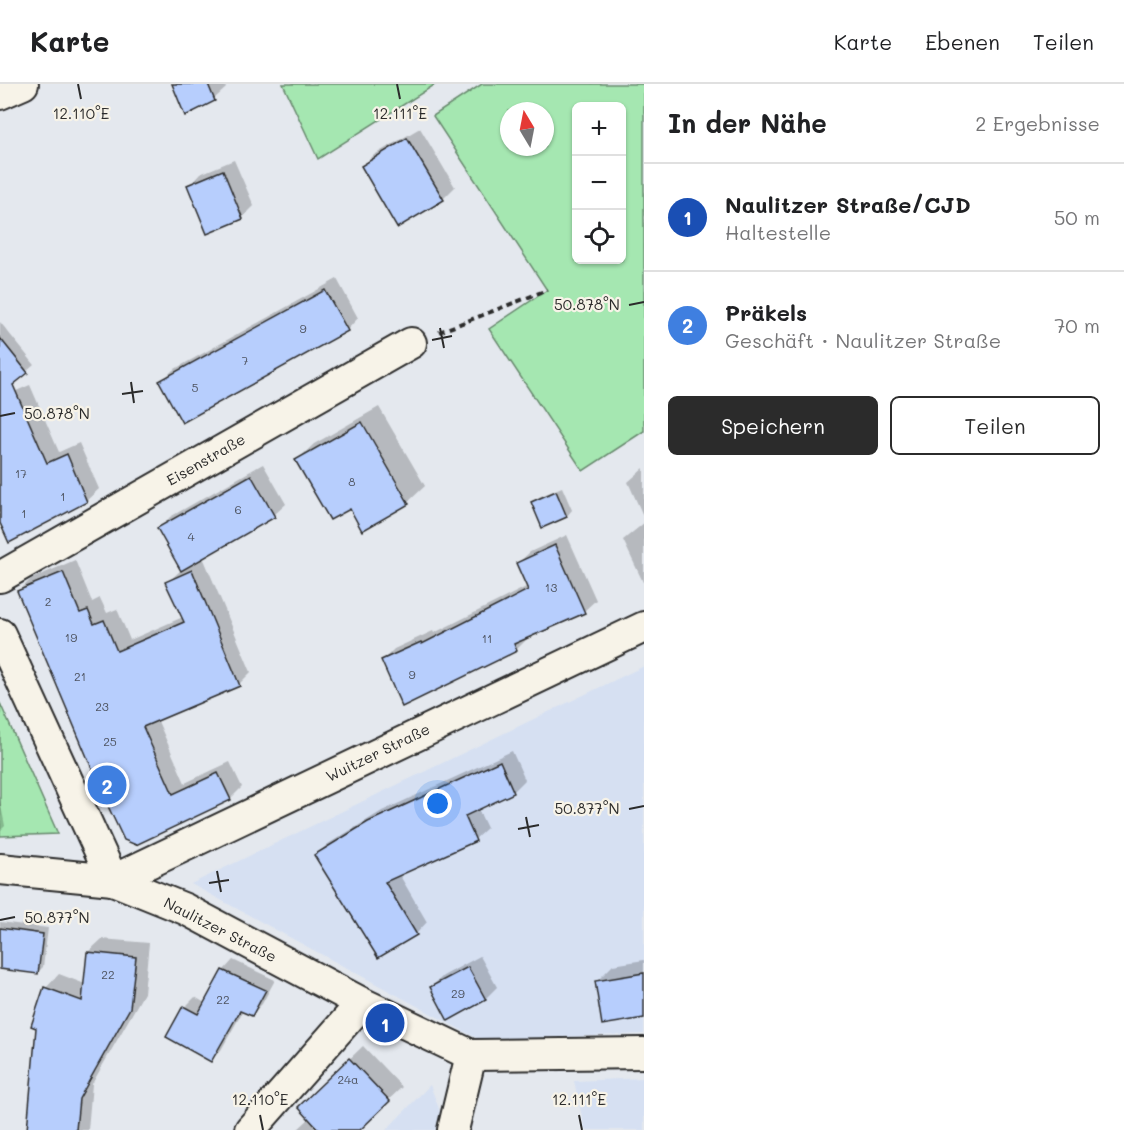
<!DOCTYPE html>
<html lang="de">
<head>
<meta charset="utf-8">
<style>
	body { margin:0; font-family:Mali,sans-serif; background:#f6f6f6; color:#202124 }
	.controls { position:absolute; right:18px; top:18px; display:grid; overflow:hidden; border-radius:9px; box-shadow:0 2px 4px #0004 }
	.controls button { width:54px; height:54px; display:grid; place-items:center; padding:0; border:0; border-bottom:2px solid #e0e0e0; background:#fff; color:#202124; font:30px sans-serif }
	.compass { position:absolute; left:500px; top:18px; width:54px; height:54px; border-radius:50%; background:#fff; box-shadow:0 2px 4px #0004; rotate:350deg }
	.you { position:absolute; left:438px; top:720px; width:21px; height:21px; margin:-15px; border:4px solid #fff; border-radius:50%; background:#1a73e8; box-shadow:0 0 0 9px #1a73e833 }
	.badge { display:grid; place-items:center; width:39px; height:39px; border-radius:50%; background:#2b2b2b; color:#fff; font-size:20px; font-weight:700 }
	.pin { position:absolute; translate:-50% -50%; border:3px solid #fff; box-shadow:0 2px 6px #0006 }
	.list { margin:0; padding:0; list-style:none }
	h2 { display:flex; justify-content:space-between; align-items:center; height:78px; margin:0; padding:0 24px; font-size:26px }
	h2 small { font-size:20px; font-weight:400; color:#757577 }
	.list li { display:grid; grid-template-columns:39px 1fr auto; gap:18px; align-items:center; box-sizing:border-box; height:108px; padding:0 24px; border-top:2px solid #e0e0e0 }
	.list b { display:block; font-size:22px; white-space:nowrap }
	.list p { margin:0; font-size:20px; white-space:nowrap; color:#757577 }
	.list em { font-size:20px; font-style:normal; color:#757577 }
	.actions { display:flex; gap:12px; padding:18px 24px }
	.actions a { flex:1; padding:14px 0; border:2px solid #2b2b2b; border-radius:9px; text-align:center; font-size:21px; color:#2b2b2b }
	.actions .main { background:#2b2b2b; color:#fff }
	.icon { flex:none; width:33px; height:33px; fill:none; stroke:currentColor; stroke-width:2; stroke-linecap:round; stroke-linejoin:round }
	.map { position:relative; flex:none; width:644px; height:1046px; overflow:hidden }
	header { display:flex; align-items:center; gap:36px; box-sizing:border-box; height:84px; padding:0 30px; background:#fff; border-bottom:2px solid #e0e0e0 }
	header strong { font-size:28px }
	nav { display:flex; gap:33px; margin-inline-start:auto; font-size:21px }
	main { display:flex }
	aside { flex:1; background:#fff }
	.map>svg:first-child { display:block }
	.built { fill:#d6e0f2 }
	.green { fill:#a5e7b1; stroke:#68896e; stroke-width:1.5; fill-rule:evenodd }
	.shadow { fill:#0003 }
	.building { fill:#b7cefd; stroke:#2b2b2b; stroke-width:1.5 }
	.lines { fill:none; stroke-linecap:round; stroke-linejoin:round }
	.minor-casing { stroke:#2b2b2b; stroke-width:34 }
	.path { stroke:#2b2b2b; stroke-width:4; stroke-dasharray:6 4.5; stroke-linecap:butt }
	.minor { stroke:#f7f3e8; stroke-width:30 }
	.ticks { fill:none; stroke:#2b2b2b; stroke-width:2 }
	.labels { text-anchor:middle; stroke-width:4.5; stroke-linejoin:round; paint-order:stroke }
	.number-label { font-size:12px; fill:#4e5460 }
	.street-label { font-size:15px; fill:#2b2b2b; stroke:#f7f3e8 }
	.ticks-label { font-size:15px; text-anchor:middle; fill:#2b2b2b; stroke:#f7f3e8; stroke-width:4.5; stroke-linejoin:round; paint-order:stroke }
</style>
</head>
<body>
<header>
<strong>Karte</strong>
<nav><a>Karte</a><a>Ebenen</a><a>Teilen</a></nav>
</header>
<main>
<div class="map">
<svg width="644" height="1046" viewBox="0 0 644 1046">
	<rect width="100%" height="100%" fill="#e4e8ee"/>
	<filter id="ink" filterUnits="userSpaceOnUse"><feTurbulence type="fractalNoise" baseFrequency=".0167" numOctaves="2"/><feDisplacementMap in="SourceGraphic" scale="12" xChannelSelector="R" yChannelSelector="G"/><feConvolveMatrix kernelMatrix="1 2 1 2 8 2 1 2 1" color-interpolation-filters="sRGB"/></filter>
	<g filter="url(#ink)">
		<g class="built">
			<polygon points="644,582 644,950 480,956 191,800"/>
			<polygon points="644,994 644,1046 585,1046 574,997"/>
			<polygon points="430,1001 447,1046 386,1046"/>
		</g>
		<g class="green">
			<polygon points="283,0 436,0 318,75"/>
			<path d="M482 0H644V347L583 387 489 245 547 206 433 32ZM622 22V176H576V22ZM509 27H545V63H509Z"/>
			<polygon points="0,619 58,750 0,752"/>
		</g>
		<g class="shadow">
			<polygon points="174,0 224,0 226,4 214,15"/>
			<polygon points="420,44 455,103 443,115 363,82 374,71"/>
			<polygon points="234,76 254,122 242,134 189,102 200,90"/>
			<polygon points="337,195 358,234 347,246 161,298 173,286"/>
			<polygon points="0,238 34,280 3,307 0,303"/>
			<polygon points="30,301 59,368 79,359 99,405 86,417 0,435 0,314"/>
			<polygon points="379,323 425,402 408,418 363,444 350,422 297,376 314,360"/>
			<polygon points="263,380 286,420 274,431 203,473 251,588 239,600 157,635 185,699 230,678 242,703 230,715 136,759 19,507 31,495 75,476 92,518 100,514 107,529 117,525 130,556 183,533 167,499 182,485 159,445 170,433"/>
			<polygon points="644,384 644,434 628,398"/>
			<polygon points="562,403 572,426 567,432 543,442 533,419 539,413"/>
			<polygon points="644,439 644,498 643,498 623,456"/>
			<polygon points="567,451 596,516 584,527 527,552 528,554 516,566 382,577 394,565 433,547 434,549 528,502 518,479 530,468"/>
			<polygon points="512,667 525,696 513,708 478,725 487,744 475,755 399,790 427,838 416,850 316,771 328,760 382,727"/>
			<polygon points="0,716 5,742 0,747"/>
			<polygon points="0,838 48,844 43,883 38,888 0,883"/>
			<polygon points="102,855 149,859 144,909 92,1000 88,1046 28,1046 46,904 59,890 85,900 88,868"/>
			<polygon points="480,872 497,903 485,915 449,935 431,903 443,892"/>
			<polygon points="233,876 275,896 262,920 252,930 243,927 221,966 211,976 185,923 195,913 205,919 223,887"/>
			<polygon points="644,876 644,932 604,939 597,897 613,881"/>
			<polygon points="363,962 402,1003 357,1046 297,1046 310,1034 313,1010"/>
		</g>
		<g class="building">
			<polygon points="172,0 208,0 215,17 185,32"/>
			<polygon points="407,54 444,116 397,144 361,82"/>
			<polygon points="223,86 243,135 207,150 187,101"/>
			<polygon points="325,206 348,247 182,339 159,297"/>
			<polygon points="0,254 28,289 13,301 47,379 67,370 87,418 9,459 0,439"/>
			<polygon points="362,338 409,420 362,447 350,425 330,436 295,376"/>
			<polygon points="251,391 275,433 181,487 157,444"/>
			<polygon points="556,407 567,433 542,444 531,418"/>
			<polygon points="555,461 585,529 514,560 517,567 402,623 381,576 421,558 422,560 528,506 516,479"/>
			<polygon points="192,486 240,602 143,643 173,710 218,689 231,716 136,761 124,756 106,718 17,507 63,488 80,529 88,526 94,540 104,536 117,567 184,538 165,498"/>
			<polygon points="500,677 514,709 465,732 476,757 385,798 417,851 378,874 314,771 368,738"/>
			<polygon points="0,844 43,850 38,890 0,885"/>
			<polygon points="87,868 136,873 130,924 79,1015 76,1046 27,1046 36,944 31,942 44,903 82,917"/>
			<polygon points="468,883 486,916 448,937 430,903"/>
			<polygon points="222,886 266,906 252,932 240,927 211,978 166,953 183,922 198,930"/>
			<polygon points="644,889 644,934 602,941 595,897"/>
			<polygon points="349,974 390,1017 360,1046 319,1046 298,1023"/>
		</g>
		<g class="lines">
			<g class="minor-casing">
				<g id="minor">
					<polyline points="0,10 23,0"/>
					<polyline points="0,493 411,259"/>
					<polyline points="0,550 113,796"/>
					<polyline points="0,785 113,796 185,825 362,919 471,971 644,969"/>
					<polyline points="113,796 644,543"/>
					<polyline points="250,1046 362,919"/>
					<polyline points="453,1046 471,971"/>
				</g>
			</g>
			<polyline class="path" points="439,248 547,206"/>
			<use href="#minor" class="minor"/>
		</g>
	</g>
	<path class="ticks" d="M78 0 81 15M397 0 400 15M629 221 644 218M440 244 444 264M432 256 452 252M131 298 134 319M122 310 143 307M0 332 15 329M629 725 644 722M526 733 530 753M518 745 539 741M217 787 221 808M209 799 229 796M0 836 15 833M260 1031 263 1046M579 1031 582 1046"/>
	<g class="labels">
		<g class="number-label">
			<text x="303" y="249">9</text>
			<text x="245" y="281">7</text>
			<text x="195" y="308">5</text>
			<text x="21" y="394">17</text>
			<text x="352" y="402">8</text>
			<text x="63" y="417">1</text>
			<text x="238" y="430">6</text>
			<text x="24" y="434">1</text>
			<text x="191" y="457">4</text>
			<text x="551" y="508">13</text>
			<text x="48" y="522">2</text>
			<text x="71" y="558">19</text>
			<text x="487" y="559">11</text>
			<text x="412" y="595">9</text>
			<text x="80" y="597">21</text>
			<text x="102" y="627">23</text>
			<text x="110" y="662">25</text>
			<text x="108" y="895">22</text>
			<text x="458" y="914">29</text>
			<text x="223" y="920">22</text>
			<text x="348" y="1000">24a</text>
		</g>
		<g class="street-label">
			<text transform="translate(206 376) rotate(-30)" y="5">Eisenstraße</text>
			<text transform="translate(378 669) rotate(-26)" y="5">Wuitzer Straße</text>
			<text transform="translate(220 846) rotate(27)" y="5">Naulitzer Straße</text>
		</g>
	</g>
	<g class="ticks-label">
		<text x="81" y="35">12.110°E</text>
		<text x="400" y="35">12.111°E</text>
		<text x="587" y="226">50.878°N</text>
		<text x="57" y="335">50.878°N</text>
		<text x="587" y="730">50.877°N</text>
		<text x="57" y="839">50.877°N</text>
		<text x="260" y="1021">12.110°E</text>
		<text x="579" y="1021">12.111°E</text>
	</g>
</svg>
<div class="controls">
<button>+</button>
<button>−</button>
<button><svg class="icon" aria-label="locate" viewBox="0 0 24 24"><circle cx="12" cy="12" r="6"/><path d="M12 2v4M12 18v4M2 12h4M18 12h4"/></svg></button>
</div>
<svg class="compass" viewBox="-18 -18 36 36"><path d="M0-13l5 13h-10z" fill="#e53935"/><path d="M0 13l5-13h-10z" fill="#757577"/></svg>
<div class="you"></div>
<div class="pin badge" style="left:385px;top:939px;background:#1a4fb4">1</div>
<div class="pin badge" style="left:107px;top:701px;background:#3f7fe0">2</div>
</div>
<aside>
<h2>In der Nähe<small>2 Ergebnisse</small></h2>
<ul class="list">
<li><span class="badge" style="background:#1a4fb4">1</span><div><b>Naulitzer Straße/CJD</b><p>Haltestelle</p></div><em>50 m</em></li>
<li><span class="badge" style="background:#3f7fe0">2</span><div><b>Präkels</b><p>Geschäft · Naulitzer Straße</p></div><em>70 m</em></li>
</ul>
<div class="actions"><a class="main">Speichern</a><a>Teilen</a></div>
</aside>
</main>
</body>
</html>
